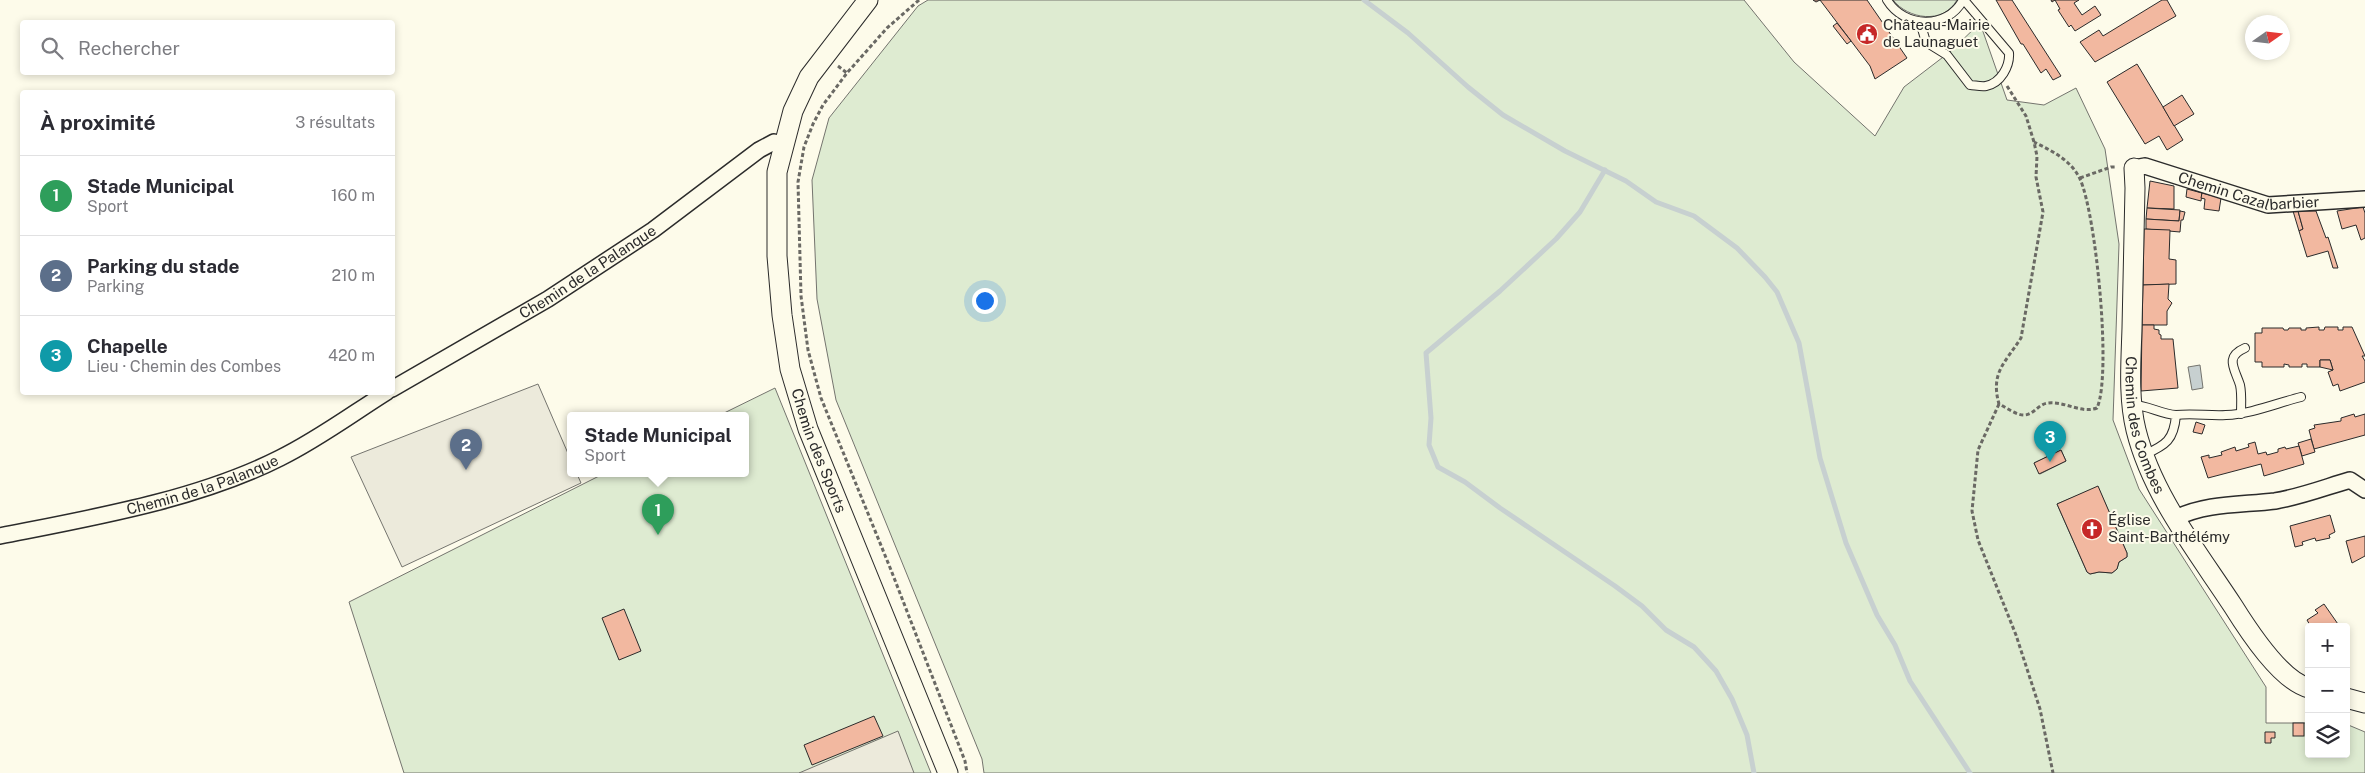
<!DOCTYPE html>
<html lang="fr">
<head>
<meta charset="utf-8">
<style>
	body { margin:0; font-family:"Public Sans",sans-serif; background:#f7f7f7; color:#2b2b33 }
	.controls { position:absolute; right:15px; bottom:15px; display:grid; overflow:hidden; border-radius:5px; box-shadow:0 2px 8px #0003 }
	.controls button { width:45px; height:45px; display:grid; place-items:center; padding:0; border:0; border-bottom:1px solid #e1e1e2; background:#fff; color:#2b2b33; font:25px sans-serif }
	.compass { position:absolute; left:2245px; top:15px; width:45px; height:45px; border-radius:50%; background:#fff; box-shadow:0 2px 8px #0003; rotate:76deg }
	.you { position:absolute; left:984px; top:300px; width:18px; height:18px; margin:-12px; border:4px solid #fff; border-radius:50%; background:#1a73e8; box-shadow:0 0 0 8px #1a73e833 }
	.badge { display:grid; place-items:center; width:32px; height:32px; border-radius:50%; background:#c62828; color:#fff; font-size:16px; font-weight:700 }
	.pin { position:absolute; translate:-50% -41px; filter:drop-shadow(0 1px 2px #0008) }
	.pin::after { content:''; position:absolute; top:26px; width:18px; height:15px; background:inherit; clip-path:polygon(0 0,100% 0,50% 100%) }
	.popup { position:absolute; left:567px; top:412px; width:182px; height:65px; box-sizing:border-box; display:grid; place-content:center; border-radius:5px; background:#fff; filter:drop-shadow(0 1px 4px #0005); font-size:16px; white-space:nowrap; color:#7c7c81 }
	.popup b { font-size:19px; color:#2b2b33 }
	.popup::after { content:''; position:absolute; left:50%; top:100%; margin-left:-10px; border:10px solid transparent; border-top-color:#fff }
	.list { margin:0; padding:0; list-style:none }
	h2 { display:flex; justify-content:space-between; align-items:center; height:65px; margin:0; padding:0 20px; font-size:21px }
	h2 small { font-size:16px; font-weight:400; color:#7c7c81 }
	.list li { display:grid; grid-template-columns:32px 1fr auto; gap:15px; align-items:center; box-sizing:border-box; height:80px; padding:0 20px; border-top:1px solid #e1e1e2 }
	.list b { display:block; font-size:19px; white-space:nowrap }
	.list p { margin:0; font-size:16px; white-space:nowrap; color:#7c7c81 }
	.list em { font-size:16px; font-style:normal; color:#7c7c81 }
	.icon { flex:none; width:28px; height:28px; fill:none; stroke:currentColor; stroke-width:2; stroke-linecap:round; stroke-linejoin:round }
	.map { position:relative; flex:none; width:2365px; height:773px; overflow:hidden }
	.search { position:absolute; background:#fff; box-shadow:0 2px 8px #0003; left:20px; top:20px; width:375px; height:55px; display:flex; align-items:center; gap:12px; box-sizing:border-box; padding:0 18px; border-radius:5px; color:#7c7c81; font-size:19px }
	.panel { position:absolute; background:#fff; box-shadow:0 2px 8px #0003; left:20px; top:90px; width:375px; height:305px; border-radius:5px }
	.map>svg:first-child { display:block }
	.green { fill:#deebd1; stroke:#74746e; fill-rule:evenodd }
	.parking { fill:#eceadb; stroke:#74746e }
	.water { fill:#c7d0d0; stroke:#74746e }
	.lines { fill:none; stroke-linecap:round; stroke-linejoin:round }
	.stream { stroke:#c7d0d0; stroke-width:5 }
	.building { fill:#f2b8a0; stroke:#2b2b2b }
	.service-casing { stroke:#2b2b2b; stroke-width:10 }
	.minor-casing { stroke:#2b2b2b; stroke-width:18 }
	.tertiary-casing { stroke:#2b2b2b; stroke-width:21 }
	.path { stroke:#6a6964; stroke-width:3; stroke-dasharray:4 2.5; stroke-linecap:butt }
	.service { stroke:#fdfbea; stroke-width:8 }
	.minor { stroke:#fdfbea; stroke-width:15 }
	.tertiary { stroke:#fdfbea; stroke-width:19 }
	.labels { text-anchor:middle; stroke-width:4; stroke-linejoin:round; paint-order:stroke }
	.poi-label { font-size:15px; fill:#2b2b2b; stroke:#fdfbea; text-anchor:start }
	.street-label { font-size:15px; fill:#2b2b2b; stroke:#fdfbea }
</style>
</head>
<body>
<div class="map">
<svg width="2365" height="773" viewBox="0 0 2365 773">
	<rect width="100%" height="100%" fill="#fdfbea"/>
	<g class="green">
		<path d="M928 0H1744L1794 62 1875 136 1904 87 1951 51 1980 23 2007 100 2044 105 2076 88 2105 149 2119 244 2113 420 2139 489 2266 687V723H2309V754H2346V724L2365 732V773H984L982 759 836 400 817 299 812 180 829 118 918 6ZM2061 450 2066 461 2040 474 2034 463ZM2098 487 2127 553V557L2119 562 2117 569 2112 573 2099 572 2090 574 2087 572 2057 504Z"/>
		<path d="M1893 0H1957C1943 25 1908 19 1893 0Z"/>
		<polygon points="775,388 931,773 404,773 349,602 603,474 746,474 746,416 718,416"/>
	</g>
	<g class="parking">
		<polygon points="538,384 570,458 570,474 577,474 581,483 402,567 351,457"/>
		<polygon points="898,731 914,773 799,773"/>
	</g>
	<polygon class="water" points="2200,365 2203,388 2192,390 2188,367"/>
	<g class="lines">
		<g class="stream">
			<polyline points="1364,0 1408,33 1468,87 1503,115 1565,151 1626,181 1656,202 1694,216 1737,248 1765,277 1777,292 1799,343 1820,458 1846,543 1877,615 1895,645 1910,681 1970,773"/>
			<polyline points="1605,170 1580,212 1556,239 1500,291 1426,353 1431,418 1429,445 1438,467 1465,482 1500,508 1615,586 1642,606 1666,630 1694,647 1716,671 1732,699 1747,735 1754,773"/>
		</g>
	</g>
	<g class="building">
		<polygon points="1813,0 1867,0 1907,58 1875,79 1870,66 1820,0 1816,2"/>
		<polygon points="1996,0 2012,0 2061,76 2053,80 2046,69 2041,73 2023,44 2021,44"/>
		<polygon points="2051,0 2079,0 2074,3 2082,15 2095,6 2101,15 2075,31 2071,25 2069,27 2058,10 2060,9 2055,0 2052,2"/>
		<polygon points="2162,0 2167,0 2176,16 2095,62 2080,42 2099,30 2103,36"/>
		<polygon points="1837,23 1851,41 1847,44 1833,26"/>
		<polygon points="2137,64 2183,140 2167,150 2159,136 2145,144 2107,82"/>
		<polygon points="2182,95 2194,114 2174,126 2163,107"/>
		<polygon points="2150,181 2174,186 2174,209 2147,208"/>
		<polygon points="2187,189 2202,193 2201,201 2186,197"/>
		<polygon points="2202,193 2221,198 2219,211 2204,209 2205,199 2201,198"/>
		<polygon points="2363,207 2365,213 2365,238 2361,240 2356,225 2342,229 2337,211"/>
		<polygon points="2147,208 2180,210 2179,221 2146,219"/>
		<polygon points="2180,211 2185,212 2183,220 2181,220 2180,232 2146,229 2146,219 2179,221"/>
		<polygon points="2293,211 2298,211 2303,229 2299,231"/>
		<polygon points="2298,211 2316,211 2326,238 2328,237 2338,268 2333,268 2328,251 2307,257 2299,231 2303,229"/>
		<polygon points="2144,229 2170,230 2169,259 2176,260 2176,284 2143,285"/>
		<polygon points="2169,284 2168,299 2172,303 2167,311 2167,325 2142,325 2143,285"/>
		<polygon points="2142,325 2154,325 2154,329 2159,330 2159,334 2161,335 2161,339 2173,339 2178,388 2141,391"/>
		<polygon points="2306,328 2319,327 2319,330 2324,330 2325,327 2338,327 2338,330 2343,330 2343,327 2352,327 2365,356 2362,356 2365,361 2365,382 2340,391 2338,384 2333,386 2328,372 2333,370 2330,360 2320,360 2320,367 2307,367 2307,364 2302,364 2302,367 2289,367 2289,365 2284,364 2284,367 2262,367 2262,362 2255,362 2255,333 2262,333 2262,328 2283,328 2284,330 2288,330 2289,328 2301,328 2301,330 2306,330"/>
		<polygon points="2320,360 2330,360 2333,370 2320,367"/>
		<polygon points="2354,414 2355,417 2365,414 2365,435 2314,449 2309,430 2315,428 2314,425 2341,421 2341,418"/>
		<polygon points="2196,422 2205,425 2202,434 2193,432"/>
		<polygon points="2311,439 2315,452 2302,456 2298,443"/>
		<polygon points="2255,442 2258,454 2266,452 2267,455 2278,452 2278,449 2285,447 2286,449 2299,446 2304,464 2264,476 2261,464 2208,478 2201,457 2209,455 2209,458 2222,455 2221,452 2235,447 2236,451 2249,447 2248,444"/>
		<polygon points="2061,450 2066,461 2039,474 2034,463"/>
		<polygon points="2098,486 2127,553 2127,557 2119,562 2117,569 2112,573 2099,572 2090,574 2087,572 2057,504"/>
		<polygon points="2330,515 2335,532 2329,535 2330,538 2316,541 2315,538 2302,542 2303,545 2295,547 2290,526"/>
		<polygon points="2365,536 2365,556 2352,563 2346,541"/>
		<polygon points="2324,604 2340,627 2311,627 2307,620 2318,613 2315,610"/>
		<polygon points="624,609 641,651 619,660 602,618"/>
		<polygon points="874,716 883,736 812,765 804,745"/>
		<rect x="2293" y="723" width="11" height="13"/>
		<polygon points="2265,732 2275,732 2275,738 2271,738 2271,743 2265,743"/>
	</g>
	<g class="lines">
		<g class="service-casing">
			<g id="service">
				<path d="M1887 0C1904 28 1947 30 1963 0"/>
				<path d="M1920 22 1926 42 1947 55 1970 85C1974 85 1981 87 1986 86 2001 83 2010 66 2009 53L1964 0"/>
				<path d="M2133 405C2147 405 2161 414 2176 415 2174 440 2166 445 2144 455"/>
				<path d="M2241 414C2241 404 2242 394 2240 385 2235 369 2224 357 2245 348"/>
				<path d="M2176 415C2193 413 2209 416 2226 415 2251 414 2277 403 2301 397"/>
			</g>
		</g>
		<g class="minor-casing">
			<g id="minor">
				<path id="s1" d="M2134 168 2145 166 2268 205 2365 199"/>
				<path id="s2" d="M392 389 548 299 653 230 759 150 774 142"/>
				<path d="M2176 518C2206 503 2242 505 2275 501 2300 497 2326 487 2350 480L2365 490"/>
				<path id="s3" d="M0 536C91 518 197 500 280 458 317 440 352 414 387 392"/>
			</g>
		</g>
		<g class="tertiary-casing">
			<g id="tertiary">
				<path id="s4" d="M868 0 809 77 793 111 777 172V256L782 315 790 369 808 429 948 773"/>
				<path id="s5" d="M2134 168 2135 188C2134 235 2133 281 2132 328 2131 362 2128 397 2136 430 2152 495 2197 551 2233 606 2248 630 2281 681 2309 688"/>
				<polyline points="2346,698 2365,703"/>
			</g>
		</g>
		<g class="path">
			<polyline points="919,0 887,28 847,73 823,105 813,124 804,147 798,182 801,296 808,350 821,398 891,570 965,761 967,773"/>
			<polyline points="838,66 847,73"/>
			<path d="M2007 86 2026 116 2034 142 2037 156 2036 177 2043 212 2021 338C2006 362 1990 372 1999 404 2007 408 2016 415 2024 415 2034 415 2038 404 2048 403 2065 401 2081 414 2097 408 2112 375 2096 214 2080 179 2071 160 2052 151 2034 142"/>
			<polyline points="2080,178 2111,167 2117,167"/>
			<polyline points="1999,404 1978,450 1972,511 1978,540 2016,635 2040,709 2053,773"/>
		</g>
		<use href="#service" class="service"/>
		<use href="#minor" class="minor"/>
		<use href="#tertiary" class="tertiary"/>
	</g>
	<defs>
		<g id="civic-disc" transform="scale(1.125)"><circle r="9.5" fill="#c62828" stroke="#fdfbea"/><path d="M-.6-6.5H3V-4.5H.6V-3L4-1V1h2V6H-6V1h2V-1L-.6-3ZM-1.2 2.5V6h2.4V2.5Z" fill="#fff"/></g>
		<g id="church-disc" transform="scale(1.125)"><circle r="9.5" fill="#c62828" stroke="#fdfbea"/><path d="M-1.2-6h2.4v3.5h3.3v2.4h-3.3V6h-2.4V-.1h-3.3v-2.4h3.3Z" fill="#fff"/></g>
	</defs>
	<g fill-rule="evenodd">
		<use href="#civic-disc" x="1867" y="34"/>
		<use href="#church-disc" x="2092" y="529"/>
	</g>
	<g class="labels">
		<g class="poi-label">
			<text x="1883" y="30">Château-Mairie<tspan x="1883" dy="17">de Launaguet</tspan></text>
			<text x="2108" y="525">Église<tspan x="2108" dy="17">Saint-Barthélémy</tspan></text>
		</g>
		<g class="street-label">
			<text dy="5" stroke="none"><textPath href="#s1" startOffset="119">Chemin Cazalbarbier</textPath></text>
			<text dy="5" stroke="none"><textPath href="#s2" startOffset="228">Chemin de la Palanque</textPath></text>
			<text dy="5" stroke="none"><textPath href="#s5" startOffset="259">Chemin des Combes</textPath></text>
			<text dy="5" stroke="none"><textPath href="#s4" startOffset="482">Chemin des Sports</textPath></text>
			<text dy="5" stroke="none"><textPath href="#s3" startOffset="209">Chemin de la Palanque</textPath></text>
		</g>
	</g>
</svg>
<div class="controls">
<button>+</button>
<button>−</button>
<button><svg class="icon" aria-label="layers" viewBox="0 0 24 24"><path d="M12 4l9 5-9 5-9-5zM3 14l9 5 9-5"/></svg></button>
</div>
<svg class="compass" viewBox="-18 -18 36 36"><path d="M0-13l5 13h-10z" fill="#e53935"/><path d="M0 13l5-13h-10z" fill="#7c7c81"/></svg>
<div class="you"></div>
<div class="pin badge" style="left:658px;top:535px;background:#2e9e5b">1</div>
<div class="popup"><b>Stade Municipal</b>Sport</div>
<div class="pin badge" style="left:466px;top:470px;background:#5c6f8a">2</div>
<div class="pin badge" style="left:2050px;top:462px;background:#0f9aa8">3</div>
<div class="search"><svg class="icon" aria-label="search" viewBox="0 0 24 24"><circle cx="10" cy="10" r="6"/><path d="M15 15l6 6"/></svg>Rechercher</div>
<section class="panel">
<h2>À proximité<small>3 résultats</small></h2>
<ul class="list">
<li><span class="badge" style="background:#2e9e5b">1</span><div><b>Stade Municipal</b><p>Sport</p></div><em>160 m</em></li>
<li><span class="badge" style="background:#5c6f8a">2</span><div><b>Parking du stade</b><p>Parking</p></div><em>210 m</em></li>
<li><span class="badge" style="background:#0f9aa8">3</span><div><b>Chapelle</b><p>Lieu · Chemin des Combes</p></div><em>420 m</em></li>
</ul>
</section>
</div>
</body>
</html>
